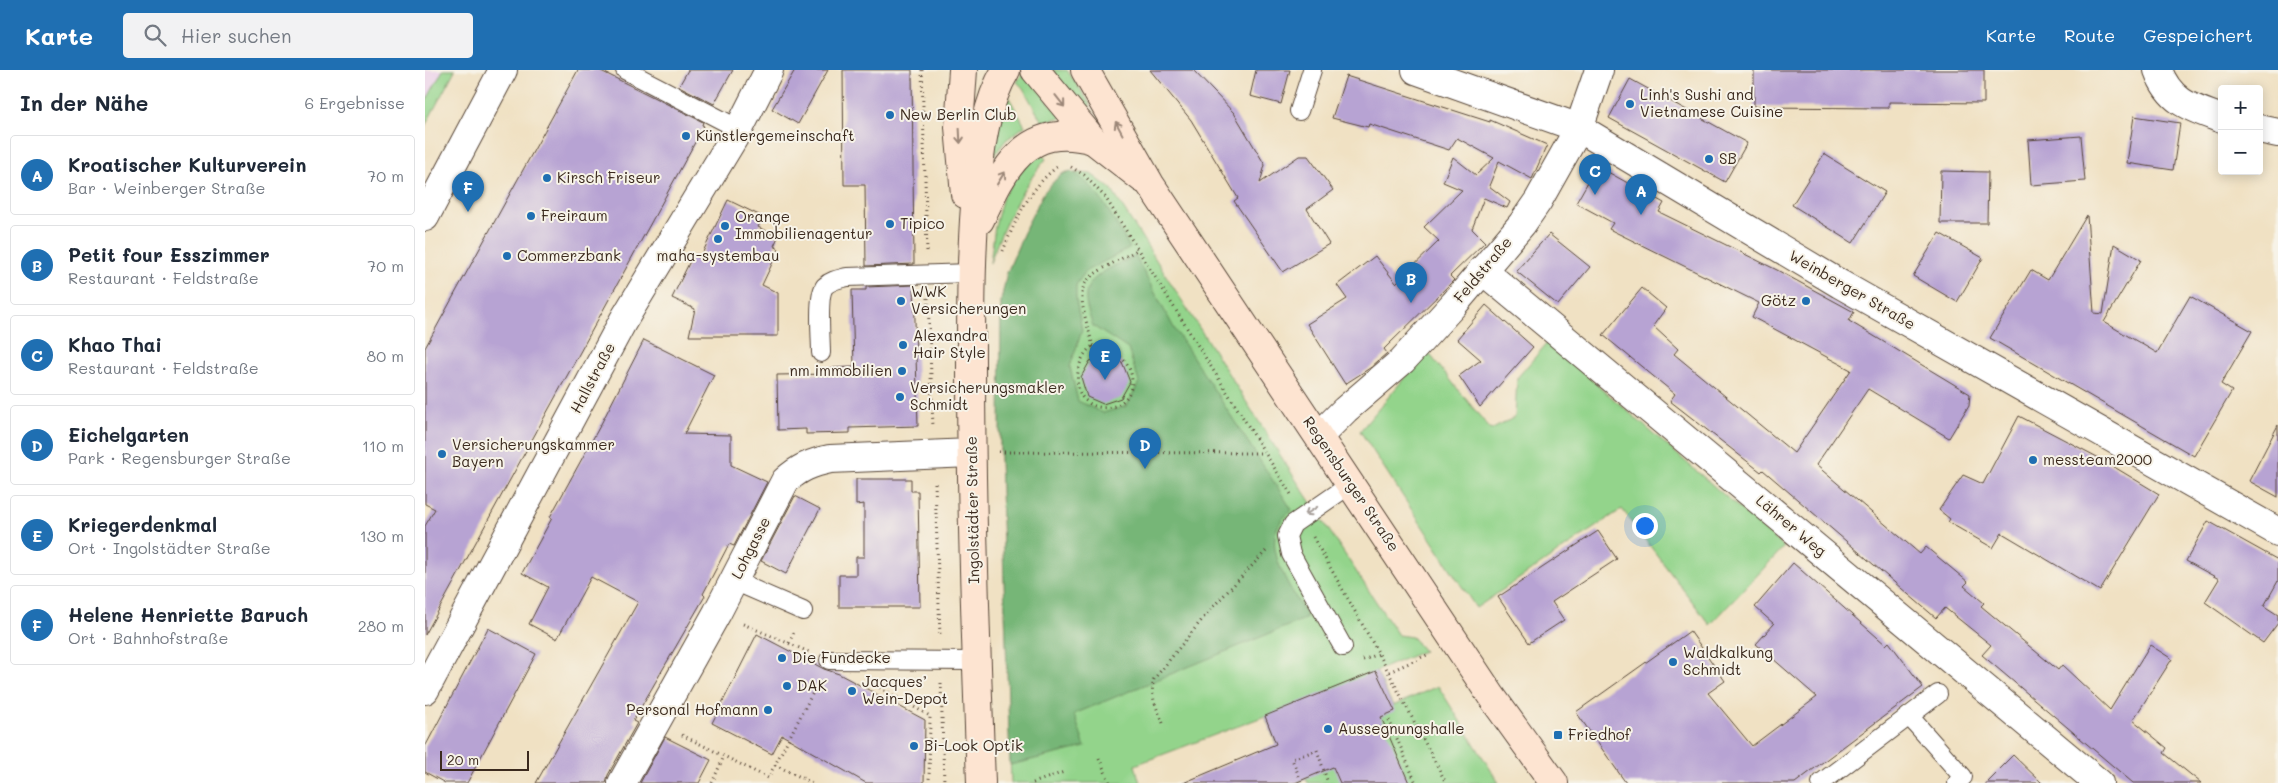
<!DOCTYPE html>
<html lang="de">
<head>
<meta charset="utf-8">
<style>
	body { margin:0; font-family:Mali,sans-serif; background:#f2f2f3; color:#1f2937 }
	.controls { position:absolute; right:15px; top:15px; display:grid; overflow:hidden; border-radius:5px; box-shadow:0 2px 12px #0003 }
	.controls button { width:45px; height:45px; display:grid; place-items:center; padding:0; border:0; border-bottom:1px solid #e0e1e3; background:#fff; color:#1f2937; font:25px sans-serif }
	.scale { position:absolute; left:15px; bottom:12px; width:89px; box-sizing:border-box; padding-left:5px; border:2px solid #3b2a1e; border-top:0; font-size:14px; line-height:18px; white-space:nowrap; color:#3b2a1e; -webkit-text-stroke:4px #f7f3e8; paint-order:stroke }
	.you { position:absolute; left:1219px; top:455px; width:18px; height:18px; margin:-12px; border:4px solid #fff; border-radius:50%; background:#1a73e8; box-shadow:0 0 0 8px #1a73e833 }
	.badge { display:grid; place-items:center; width:32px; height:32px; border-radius:50%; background:#1f6fb2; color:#fff; font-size:16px; font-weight:700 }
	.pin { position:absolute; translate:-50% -41px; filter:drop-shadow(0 1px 2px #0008) }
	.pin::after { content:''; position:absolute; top:26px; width:18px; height:15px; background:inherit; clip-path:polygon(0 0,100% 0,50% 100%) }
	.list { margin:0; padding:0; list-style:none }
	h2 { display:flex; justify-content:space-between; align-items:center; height:65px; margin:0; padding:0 20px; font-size:21px }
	h2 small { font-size:16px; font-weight:400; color:#747a83 }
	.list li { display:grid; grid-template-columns:32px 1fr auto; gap:15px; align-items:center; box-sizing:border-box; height:80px; margin:0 10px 10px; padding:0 10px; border:1px solid #e0e1e3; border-radius:5px }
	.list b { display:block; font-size:19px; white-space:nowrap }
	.list p { margin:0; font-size:16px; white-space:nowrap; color:#747a83 }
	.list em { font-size:16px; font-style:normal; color:#747a83 }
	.icon { flex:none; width:28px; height:28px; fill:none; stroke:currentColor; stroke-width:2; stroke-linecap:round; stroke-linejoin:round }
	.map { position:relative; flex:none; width:1853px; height:713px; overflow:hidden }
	header { display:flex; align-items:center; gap:30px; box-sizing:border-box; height:70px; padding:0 25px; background:#1f6fb2; color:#fff }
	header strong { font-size:24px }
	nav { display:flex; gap:28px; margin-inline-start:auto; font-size:18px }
	.search { width:350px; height:45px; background:#f2f2f3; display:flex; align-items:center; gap:12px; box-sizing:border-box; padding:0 18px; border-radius:5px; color:#747a83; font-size:19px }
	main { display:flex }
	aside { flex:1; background:#fff }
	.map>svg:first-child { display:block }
	.built { fill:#ebd1eb }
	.green { fill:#93d48b; stroke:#677f54 }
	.forest { fill:#76b677; stroke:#58704a }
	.building { fill:#b7a3d3 }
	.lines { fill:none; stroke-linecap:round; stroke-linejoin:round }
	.lane-casing { stroke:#564537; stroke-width:20 }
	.street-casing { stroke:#564537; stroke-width:30 }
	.secondary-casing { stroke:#564537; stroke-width:30 }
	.path { stroke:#564537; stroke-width:3; stroke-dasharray:1 4; stroke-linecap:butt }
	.lane { stroke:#fff; stroke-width:18 }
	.street { stroke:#fff; stroke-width:28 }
	.secondary { stroke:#fde4d1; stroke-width:28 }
	.oneway { stroke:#9c8778 }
	.oneway2 { stroke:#a79f9a }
	.poi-dot { fill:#1f6fb2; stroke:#f7f3e8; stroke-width:2 }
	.labels { text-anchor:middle; stroke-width:4; stroke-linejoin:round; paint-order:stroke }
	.poi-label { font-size:15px; fill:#3b2a1e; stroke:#f7f3e8; text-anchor:start }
	.street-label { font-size:15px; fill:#3b2a1e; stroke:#f7f3e8 }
</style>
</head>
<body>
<header>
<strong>Karte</strong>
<div class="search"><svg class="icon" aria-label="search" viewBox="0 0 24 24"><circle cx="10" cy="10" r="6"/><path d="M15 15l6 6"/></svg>Hier suchen</div>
<nav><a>Karte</a><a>Route</a><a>Gespeichert</a></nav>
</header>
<main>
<aside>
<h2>In der Nähe<small>6 Ergebnisse</small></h2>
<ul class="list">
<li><span class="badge">A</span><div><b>Kroatischer Kulturverein</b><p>Bar · Weinberger Straße</p></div><em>70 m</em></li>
<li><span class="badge">B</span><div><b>Petit four Esszimmer</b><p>Restaurant · Feldstraße</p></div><em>70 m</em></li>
<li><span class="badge">C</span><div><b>Khao Thai</b><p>Restaurant · Feldstraße</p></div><em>80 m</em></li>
<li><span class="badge">D</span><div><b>Eichelgarten</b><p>Park · Regensburger Straße</p></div><em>110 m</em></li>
<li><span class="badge">E</span><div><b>Kriegerdenkmal</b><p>Ort · Ingolstädter Straße</p></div><em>130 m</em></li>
<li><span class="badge">F</span><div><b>Helene Henriette Baruch</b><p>Ort · Bahnhofstraße</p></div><em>280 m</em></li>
</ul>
</aside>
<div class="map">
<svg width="1853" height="713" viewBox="0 0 1853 713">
	<rect width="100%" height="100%" fill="#f7f3e8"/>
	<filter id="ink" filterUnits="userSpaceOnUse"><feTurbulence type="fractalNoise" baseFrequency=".02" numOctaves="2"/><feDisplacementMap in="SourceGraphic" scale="10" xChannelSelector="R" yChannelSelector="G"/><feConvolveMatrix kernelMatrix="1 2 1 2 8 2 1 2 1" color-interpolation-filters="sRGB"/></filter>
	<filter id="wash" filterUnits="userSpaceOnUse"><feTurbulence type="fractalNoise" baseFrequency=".0096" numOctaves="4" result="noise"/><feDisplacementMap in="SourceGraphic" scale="20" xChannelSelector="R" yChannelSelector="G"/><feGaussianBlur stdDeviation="1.12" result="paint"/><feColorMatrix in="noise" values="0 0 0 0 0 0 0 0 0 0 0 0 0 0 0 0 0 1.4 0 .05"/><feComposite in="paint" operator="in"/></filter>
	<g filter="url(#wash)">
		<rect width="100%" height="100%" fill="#f0e1c3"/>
		<polygon class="built" points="0,0 30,0 0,56"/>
		<g class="green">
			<polygon points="18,0 30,0 0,56 0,33"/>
			<polygon points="628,0 642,0 666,35 656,43"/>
			<polygon points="598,2 637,47 617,52 598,18 592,12"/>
			<polygon points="583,26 600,56 581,70 568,87 562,77"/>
			<path d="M612 79 621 89C595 119 578 156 565 193L570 156 578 126Z"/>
			<polygon points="641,102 666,104 686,119 871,410 973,565 987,567 999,581 951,601 968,636 1013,616 1074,713 883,713 881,709 873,712 851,674 840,646 710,695 715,713 586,713 575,387 576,231 582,203 602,155 635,105"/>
			<polygon points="1123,272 1359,477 1285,555 1197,439 1051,538 935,361 1002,281 1066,360 1090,347 1092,308"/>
		</g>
		<path class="forest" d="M646 101C675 118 689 151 705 178L661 201 651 215V230L657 260 645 297 653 331 678 343 702 336 714 312 703 279 668 256C665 247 660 235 661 225 662 205 694 194 710 186L749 258 867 440C827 469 866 516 882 548L649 644 660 677 585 695 575 387 576 231 582 203 602 155 619 122 635 105Z"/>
		<g id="blocks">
			<g class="building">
				<polygon points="153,0 174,0 278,52 277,55 279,56 0,565 0,456 10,439 0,434 0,278"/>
				<polygon points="263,0 308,0 289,34 254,16"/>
				<polygon points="370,0 403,0 373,54 347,39"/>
				<polygon points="418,0 487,0 489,194 441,196 440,115 419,115"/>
				<polygon points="725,0 768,0 809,43 840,95 835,113 874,86 883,86 908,120 882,139 904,174 858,202 809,131 813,128 766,50"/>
				<polygon points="831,0 865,0 856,34 825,26"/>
				<polygon points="1329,0 1559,0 1559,33 1464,32 1464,38 1329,37"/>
				<polygon points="921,6 1065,52 1065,50 1122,75 1107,109 1074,91 1064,116 1085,132 1082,138 1059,128 1047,159 1060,172 1025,206 1029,210 959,279 962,283 945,298 920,314 882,254 922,229 912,215 950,186 971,213 1014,171 999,157 1037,120 1018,112 1028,87 1051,105 1069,88 1032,68 1024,80 944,54 943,57 907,48"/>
				<polygon points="1205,9 1322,73 1300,112 1184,48"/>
				<polygon points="1709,46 1755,53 1748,100 1702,93"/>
				<polygon points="1656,66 1660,111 1606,115 1603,70"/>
				<polygon points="1399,84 1460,122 1428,173 1367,135"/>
				<polygon points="1172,96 1239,133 1234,142 1352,200 1429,242 1424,251 1545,324 1544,335 1524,368 1443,319 1391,395 1495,484 1501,477 1543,512 1539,516 1559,533 1556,536 1633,600 1637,595 1685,640 1725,575 1747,589 1708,650 1742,678 1739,683 1776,713 1708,713 1557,585 1566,575 1520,538 1511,548 1338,400 1336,402 1245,331 1250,324 1178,265 1217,218 1241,238 1228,256 1253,279 1249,284 1369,383 1426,300 1327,247 1334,233 1184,159 1188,153 1151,133"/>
				<polygon points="1516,101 1563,102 1562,153 1515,153"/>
				<polygon points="303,130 338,147 333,157 353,167 349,176 354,179 337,215 353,223 353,266 264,266 270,239 247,228 268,185 275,188"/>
				<polygon points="1662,145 1669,243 1678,244 1689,174 1716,190 1679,252 1732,283 1765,226 1827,261 1796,314 1807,321 1769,386 1565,268 1606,200 1623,210"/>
				<polygon points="1514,163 1558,188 1532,232 1488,206"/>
				<polygon points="1124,164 1165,197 1133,235 1091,201"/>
				<polygon points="489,215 493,356 425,358 425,363 381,364 381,359 353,360 352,305 404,304 403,298 429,297 427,220 441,220 441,217"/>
				<polygon points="1061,235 1108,277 1055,337 1034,306 1056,290 1032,269"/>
				<polygon points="219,270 289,305 259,364 306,365 306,395 342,412 309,476 304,474 278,524 280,526 208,651 212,653 183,705 181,713 111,713 213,532 166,507 132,569 104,554 123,517 97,503 127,448 125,447 176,354"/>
				<polygon points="679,286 697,292 705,312 696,328 678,334 662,327 656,307 665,291"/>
				<polygon points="1594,346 1676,389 1734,424 1675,521 1577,463 1568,478 1523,452 1525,449 1514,440 1538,405 1558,414"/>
				<polygon points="1853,355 1853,427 1824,411"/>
				<polygon points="431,409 486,409 486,421 493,421 495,537 414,537 414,505 431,505 431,487 439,487 439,434 431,435"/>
				<polygon points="370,426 395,439 361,504 336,491"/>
				<polygon points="1783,451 1853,490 1853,511 1839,536 1853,545 1853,553 1838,573 1780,532 1794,509 1761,491"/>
				<polygon points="1173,461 1192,489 1127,532 1139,550 1104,573 1073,527"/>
				<polygon points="1368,493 1461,575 1464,572 1498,617 1370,713 1201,713 1151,642 1265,561 1300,611 1283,623 1327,676 1392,627 1331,574 1349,554 1330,537"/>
				<polygon points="63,558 111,584 42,713 20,713 0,702 0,677"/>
				<polygon points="332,564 399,599 414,604 500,650 499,713 441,713 357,665 347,684 287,653"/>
				<polygon points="951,601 970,641 956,647 984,713 915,713 908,697 870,713 758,713 851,674 840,646"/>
				<polygon points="240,667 286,690 274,713 215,713"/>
				<polygon points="1588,685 1617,713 1560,713"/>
			</g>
		</g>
	</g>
	<g filter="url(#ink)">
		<use href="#blocks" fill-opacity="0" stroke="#564537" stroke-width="1"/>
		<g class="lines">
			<g class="lane-casing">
				<g id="lane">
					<polyline points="200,0 314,59"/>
					<polyline points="874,41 887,0"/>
					<path d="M396 283C396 269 392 225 400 216 406 210 414 209 422 207L546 203"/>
					<polyline points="309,511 378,541"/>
					<polyline points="918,577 866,484 862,466 868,454 926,414"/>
					<polyline points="404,590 551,591"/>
					<polyline points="1484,646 1538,707 1532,713"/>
					<polyline points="1396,713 1513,624"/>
				</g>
			</g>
			<g class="street-casing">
				<g id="street">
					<polyline points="991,0 1154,58 1415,214 1853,462"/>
					<path d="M1733 0C1745 33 1767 38 1797 49"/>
					<polyline points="1834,59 1853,63"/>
					<polyline points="0,147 78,0"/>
					<polyline points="1057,200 1674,713"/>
					<polyline points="894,366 920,340 977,291 1029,234 1097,154 1113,131 1154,58 1174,0"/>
					<polyline points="0,620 198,251 314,59 344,0"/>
					<path d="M197 713 292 543 360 411C374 398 386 393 405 389L546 383"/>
				</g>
			</g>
			<g class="secondary-casing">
				<g id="secondary">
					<polyline points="538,0 534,57 540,124"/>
					<polyline points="610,0 668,70 718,109"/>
					<polyline points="660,0 725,114 1067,627 1129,713"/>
					<path d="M555 150C579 98 601 51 668 70"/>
					<path d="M556 713C551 573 546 434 546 294 546 233 546 173 552 113 556 75 561 33 581 0"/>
				</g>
			</g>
			<g class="path">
				<polyline points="497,0 502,182"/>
				<polyline points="646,97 659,105 680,127 867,426"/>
				<path d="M578 181C590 151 605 117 632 97"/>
				<polyline points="503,228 508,357"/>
				<path d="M672 289 668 276C653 284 646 318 660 330 674 343 698 339 705 321 714 297 690 276 668 276 648 206 651 214 712 180"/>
				<polyline points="574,382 839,383"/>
				<polyline points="510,413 515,567"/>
				<polyline points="888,467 954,584 1021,713"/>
				<polyline points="318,554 384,582"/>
				<polyline points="364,573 369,562"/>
				<polyline points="938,590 954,584"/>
				<polyline points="964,602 1004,584"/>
				<polyline points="516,613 519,713"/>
				<polyline points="450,615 505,646 504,713"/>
				<polyline points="964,650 991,713"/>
				<path d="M738 653C732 638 724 625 729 609L784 541 841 481"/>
				<polyline points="257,665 343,708 394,611"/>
				<polyline points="674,688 685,713"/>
				<polyline points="350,695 388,713"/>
				<polyline points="874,706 867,689 892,680 903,713"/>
				<polyline points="287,713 299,686"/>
				<polyline points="608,713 639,702"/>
			</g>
			<use href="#lane" class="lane"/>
			<use href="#street" class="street"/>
			<use href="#secondary" class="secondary"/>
		</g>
		<defs><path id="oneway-shaft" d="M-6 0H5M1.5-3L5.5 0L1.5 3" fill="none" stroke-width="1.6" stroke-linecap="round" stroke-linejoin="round" transform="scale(1.25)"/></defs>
		<g class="oneway">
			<use href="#oneway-shaft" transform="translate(635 31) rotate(52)"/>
			<use href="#oneway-shaft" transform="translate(694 58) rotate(-118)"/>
			<use href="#oneway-shaft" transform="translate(535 66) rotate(87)"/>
			<use href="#oneway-shaft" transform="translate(576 108) rotate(-58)"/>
		</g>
		<use class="oneway2" href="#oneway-shaft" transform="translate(886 441) rotate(146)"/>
	</g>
	<g class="poi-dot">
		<circle cx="1205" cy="34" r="5"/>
		<circle cx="465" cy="45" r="5"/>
		<circle cx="261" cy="66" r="5"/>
		<circle cx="1284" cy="89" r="5"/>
		<circle cx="122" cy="108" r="5"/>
		<circle cx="106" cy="146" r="5"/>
		<circle cx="465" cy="154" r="5"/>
		<circle cx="300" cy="156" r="5"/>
		<circle cx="293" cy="169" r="5"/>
		<circle cx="82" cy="186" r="5"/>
		<circle cx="476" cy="231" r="5"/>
		<circle cx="1381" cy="231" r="5"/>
		<circle cx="478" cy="275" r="5"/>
		<circle cx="477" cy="301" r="5"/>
		<circle cx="475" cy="327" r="5"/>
		<circle cx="17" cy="384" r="5"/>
		<circle cx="1608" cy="390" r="5"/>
		<circle cx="357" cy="588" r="5"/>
		<circle cx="1248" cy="592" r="5"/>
		<circle cx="362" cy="616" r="5"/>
		<circle cx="427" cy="621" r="5"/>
		<circle cx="343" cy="640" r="5"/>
		<circle cx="903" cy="659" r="5"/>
		<rect x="1128" y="660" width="10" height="10" rx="2.5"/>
		<circle cx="489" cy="676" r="5"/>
	</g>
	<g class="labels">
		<g class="poi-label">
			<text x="1215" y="30">Linh's Sushi and<tspan x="1215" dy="17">Vietnamese Cuisine</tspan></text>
			<text x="475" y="50">New Berlin Club</text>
			<text x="271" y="71">Künstlergemeinschaft</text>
			<text x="1294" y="94">SB</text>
			<text x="132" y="113">Kirsch Friseur</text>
			<text x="116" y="151">Freiraum</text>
			<text x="310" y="152">Orange<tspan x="310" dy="17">Immobilienagentur</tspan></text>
			<text x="475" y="159">Tipico</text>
			<text x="92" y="191">Commerzbank</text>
			<text x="293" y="191" text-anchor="middle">maha-systembau</text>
			<text x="486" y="227">WWK<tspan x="486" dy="17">Versicherungen</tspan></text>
			<text x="1371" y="236" text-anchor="end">Götz</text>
			<text x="488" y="271">Alexandra<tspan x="488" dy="17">Hair Style</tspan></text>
			<text x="467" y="306" text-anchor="end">nm immobilien</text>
			<text x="485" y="323">Versicherungsmakler<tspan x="485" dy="17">Schmidt</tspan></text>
			<text x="27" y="380">Versicherungskammer<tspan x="27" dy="17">Bayern</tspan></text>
			<text x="1618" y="395">messteam2000</text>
			<text x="1258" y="588">Waldkalkung<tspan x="1258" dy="17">Schmidt</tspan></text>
			<text x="367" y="593">Die Fundecke</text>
			<text x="437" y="617">Jacques’<tspan x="437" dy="17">Wein-Depot</tspan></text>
			<text x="372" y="621">DAK</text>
			<text x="333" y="645" text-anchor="end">Personal Hofmann</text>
			<text x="913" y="664">Aussegnungshalle</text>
			<text x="1143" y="670">Friedhof</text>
			<text x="499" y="681">Bi-Look Optik</text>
		</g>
		<g class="street-label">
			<text transform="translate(1058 200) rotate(-50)" y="5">Feldstraße</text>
			<text transform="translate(1427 220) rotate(30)" y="5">Weinberger Straße</text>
			<text transform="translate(168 308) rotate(-62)" y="5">Hallstraße</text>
			<text transform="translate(926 414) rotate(56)" y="5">Regensburger Straße</text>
			<text transform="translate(548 440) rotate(-91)" y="5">Ingolstädter Straße</text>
			<text transform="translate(1366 456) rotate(40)" y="5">Lährer Weg</text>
			<text transform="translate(326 478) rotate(-63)" y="5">Lohgasse</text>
		</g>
	</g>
</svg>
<div class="controls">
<button>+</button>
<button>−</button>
</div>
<div class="scale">20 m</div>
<div class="you"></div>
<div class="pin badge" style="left:1216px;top:145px">A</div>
<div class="pin badge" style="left:986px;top:233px">B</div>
<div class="pin badge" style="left:1170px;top:125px">C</div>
<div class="pin badge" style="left:720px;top:399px">D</div>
<div class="pin badge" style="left:680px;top:310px">E</div>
<div class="pin badge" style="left:43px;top:142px">F</div>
</div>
</main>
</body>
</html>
